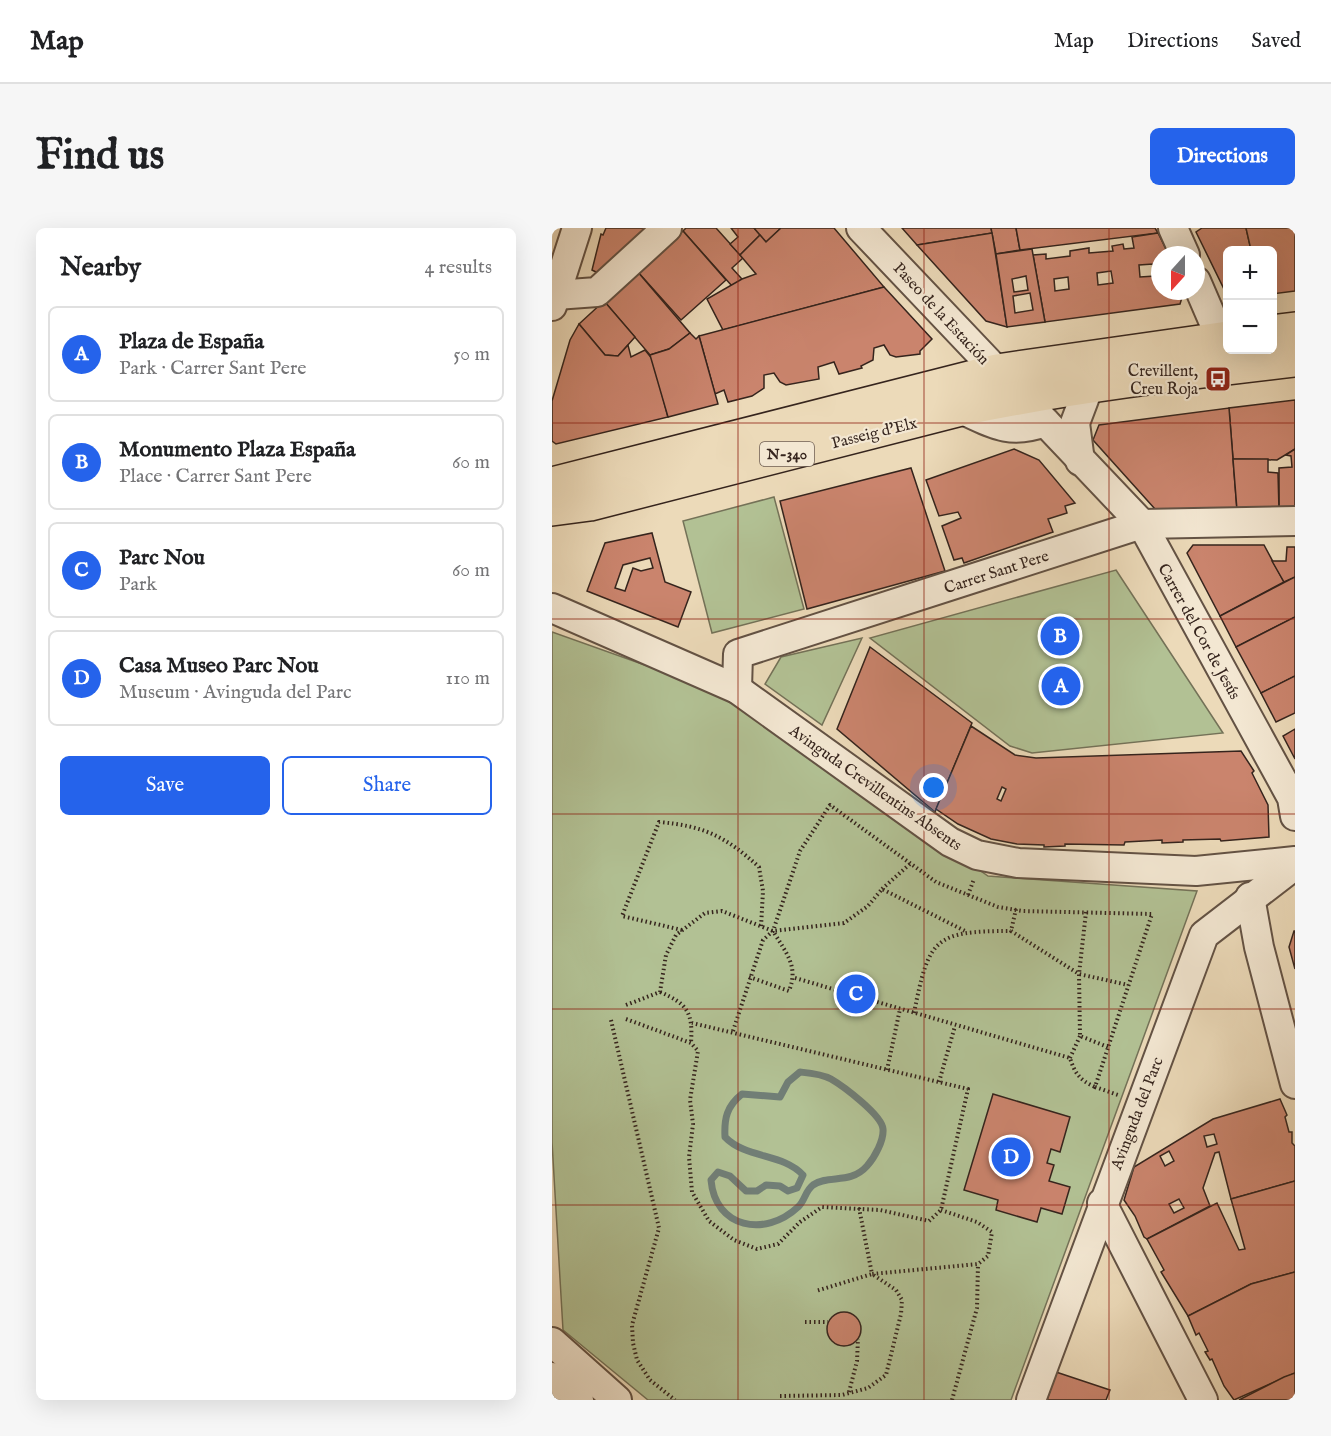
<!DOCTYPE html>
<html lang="en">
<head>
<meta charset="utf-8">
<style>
	body { margin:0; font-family:"IM FELL English",serif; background:#f6f6f6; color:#202124 }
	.controls { position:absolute; right:18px; top:18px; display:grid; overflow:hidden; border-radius:9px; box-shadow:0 6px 24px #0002 }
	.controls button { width:54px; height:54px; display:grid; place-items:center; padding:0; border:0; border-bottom:2px solid #e0e0e0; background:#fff; color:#202124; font:30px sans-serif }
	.compass { position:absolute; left:599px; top:18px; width:54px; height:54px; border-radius:50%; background:#fff; box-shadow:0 6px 24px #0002; rotate:201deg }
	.you { position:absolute; left:382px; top:560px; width:21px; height:21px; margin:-15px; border:4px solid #fff; border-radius:50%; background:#1a73e8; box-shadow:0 0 0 9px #1a73e833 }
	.badge { display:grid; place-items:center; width:39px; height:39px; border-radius:50%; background:#2563eb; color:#fff; font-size:20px; font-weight:700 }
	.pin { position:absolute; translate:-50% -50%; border:3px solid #fff; box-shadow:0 2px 6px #0006 }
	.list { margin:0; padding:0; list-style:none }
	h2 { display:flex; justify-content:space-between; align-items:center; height:78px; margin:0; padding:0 24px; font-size:26px }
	h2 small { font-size:20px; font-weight:400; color:#757577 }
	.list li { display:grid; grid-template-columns:39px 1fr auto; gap:18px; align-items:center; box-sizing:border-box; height:96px; margin:0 12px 12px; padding:0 12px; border:2px solid #e0e0e0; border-radius:9px }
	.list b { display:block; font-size:22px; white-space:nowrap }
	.list p { margin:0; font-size:20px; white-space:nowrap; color:#757577 }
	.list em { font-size:20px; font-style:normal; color:#757577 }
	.actions { display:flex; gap:12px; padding:18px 24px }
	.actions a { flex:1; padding:14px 0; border:2px solid #2563eb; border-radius:9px; text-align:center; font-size:21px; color:#2563eb }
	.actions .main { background:#2563eb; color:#fff }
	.map { position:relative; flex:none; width:743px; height:1172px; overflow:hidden; border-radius:9px }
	header { display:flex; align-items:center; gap:36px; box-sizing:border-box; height:84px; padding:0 30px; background:#fff; border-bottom:2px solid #e0e0e0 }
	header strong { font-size:28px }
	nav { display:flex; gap:33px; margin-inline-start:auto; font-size:21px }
	.intro { display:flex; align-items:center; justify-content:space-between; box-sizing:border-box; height:144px; padding:0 36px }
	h1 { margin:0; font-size:42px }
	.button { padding:15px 27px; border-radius:9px; background:#2563eb; color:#fff; font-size:21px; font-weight:700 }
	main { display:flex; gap:36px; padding:0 36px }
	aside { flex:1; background:#fff; border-radius:9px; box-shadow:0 6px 24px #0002 }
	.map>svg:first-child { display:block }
	.green { fill:#b2c194; stroke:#747258; stroke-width:1.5 }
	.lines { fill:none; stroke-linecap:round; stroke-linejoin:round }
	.stream { stroke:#717e76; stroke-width:7 }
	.building { fill:#ca846d; stroke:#35241d; stroke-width:1.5; fill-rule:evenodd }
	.minor-casing { stroke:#635244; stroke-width:32 }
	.highway-casing { stroke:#35241d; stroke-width:36 }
	.path { stroke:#35241d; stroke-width:4; stroke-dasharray:1.5 3; stroke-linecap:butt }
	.minor { stroke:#f3e7d2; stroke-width:28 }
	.highway { stroke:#ecdab9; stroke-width:33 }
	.grid { fill:none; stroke:#8f2418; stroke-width:1.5; stroke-opacity:0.55 }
	.labels { text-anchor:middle; stroke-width:4.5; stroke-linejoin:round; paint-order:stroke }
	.shield { fill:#f3e7d2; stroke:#6e5e53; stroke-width:1.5 }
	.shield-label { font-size:15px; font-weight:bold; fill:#35241d }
	.street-label { font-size:16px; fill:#35241d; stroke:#f3e7d2 }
	.poi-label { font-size:16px; fill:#35241d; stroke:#f3e7d2; text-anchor:end }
</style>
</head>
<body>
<header>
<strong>Map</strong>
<nav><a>Map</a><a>Directions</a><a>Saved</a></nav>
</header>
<div class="intro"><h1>Find us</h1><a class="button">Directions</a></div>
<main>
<aside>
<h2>Nearby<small>4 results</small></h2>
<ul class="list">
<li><span class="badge">A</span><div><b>Plaza de España</b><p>Park · Carrer Sant Pere</p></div><em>50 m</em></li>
<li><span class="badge">B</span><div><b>Monumento Plaza España</b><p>Place · Carrer Sant Pere</p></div><em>60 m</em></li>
<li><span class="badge">C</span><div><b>Parc Nou</b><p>Park</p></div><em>60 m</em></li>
<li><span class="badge">D</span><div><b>Casa Museo Parc Nou</b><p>Museum · Avinguda del Parc</p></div><em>110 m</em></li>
</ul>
<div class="actions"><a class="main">Save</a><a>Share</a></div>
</aside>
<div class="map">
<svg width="743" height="1172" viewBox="0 0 743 1172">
	<rect width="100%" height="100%" fill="#ecdab9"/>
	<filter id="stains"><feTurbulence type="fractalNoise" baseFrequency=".00333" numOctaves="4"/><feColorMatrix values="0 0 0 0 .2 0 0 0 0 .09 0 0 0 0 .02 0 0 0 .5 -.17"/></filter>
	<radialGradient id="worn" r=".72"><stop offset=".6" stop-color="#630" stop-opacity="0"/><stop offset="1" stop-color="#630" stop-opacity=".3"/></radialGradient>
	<g class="green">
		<polygon points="222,269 252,381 160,405 131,293"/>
		<polygon points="564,342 671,505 480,525 458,518 318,410"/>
		<polygon points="0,404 177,467 436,648 645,663 459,1172 96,1172 11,1102 0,914"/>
		<polygon points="310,410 270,497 213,456 229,429"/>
	</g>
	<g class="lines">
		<path class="stream" d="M248 844C258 845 270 846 279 851 291 858 330 887 331 901 332 912 323 929 315 938 298 957 277 946 261 957 253 963 253 973 246 979 213 1010 163 1000 159 952L166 944 178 948 194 963H205L214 957 228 958 236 963 245 960 251 947C231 925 194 931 173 909 172 890 175 878 190 866L228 869 236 854Z"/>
	</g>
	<g class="building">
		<polygon points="54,0 103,0 50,47 40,42 49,6 51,7"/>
		<polygon points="134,0 164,0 191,30 180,40 190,51 180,58 131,3"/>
		<polygon points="179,0 202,0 208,7 188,27 178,16 186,9"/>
		<polygon points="202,0 229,0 214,14"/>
		<polygon points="229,0 282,0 332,59 171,102 155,71 190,51 204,46 188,27 208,7 214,14"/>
		<polygon points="350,0 439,0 440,5 365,17"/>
		<polygon points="439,0 464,0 468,22 444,26"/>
		<polygon points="464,0 603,0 606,5 468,22"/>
		<polygon points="650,0 694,0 699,22 676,22 676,62 672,61 644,4"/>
		<polygon points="694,0 743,0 743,63 720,66 720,22 699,22"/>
		<polygon points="131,3 174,52 129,92 85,43"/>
		<polygon points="440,5 448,54 455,99 434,93 365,17"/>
		<path d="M606 5 617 27H608V63H632L628 76 493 94 481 27 494 26V31L518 28V23L537 20V25L561 23 560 18 571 16 572 21 582 20 580 9ZM601 36 603 48 588 49 587 37ZM559 43 561 55 546 57 545 45ZM516 49 517 61 503 63 502 51Z"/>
		<path d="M480 21 493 94 455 99 444 26ZM474 48 476 62 462 64 460 51ZM478 65 481 82 463 85 461 68Z"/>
		<polygon points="85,43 138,105 117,121 98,127 52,73"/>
		<polygon points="332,59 380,111 368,123 368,126 344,129 338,127 332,117 322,120 321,132 309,138 310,140 287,146 282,134 266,139 267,151 234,157 228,154 222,145 212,147 212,160 200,168 176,174 172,162 163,166 147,108"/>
		<polygon points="52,73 83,109 66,128 53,127 27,96"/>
		<polygon points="27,96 53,127 66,128 76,117 79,129 93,122 101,132 116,189 4,216 0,213 0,173 18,112"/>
		<polygon points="138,105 144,111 147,108 166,176 116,189 98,127 117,121"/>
		<polygon points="743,172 743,221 725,232 681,231 677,180"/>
		<polygon points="677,180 685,282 603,281 541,212 547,197"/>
		<polygon points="462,221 487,232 523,275 513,278 515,285 496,291 501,304 412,335 410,330 402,332 390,298 409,290 406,284 387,288 374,252"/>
		<polygon points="743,221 743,282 727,282 727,240 740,239 739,228 734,227"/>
		<polygon points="681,231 716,231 716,244 726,245 727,282 685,282"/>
		<polygon points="359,240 393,343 255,381 228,273"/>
		<path d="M100 305 113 354 139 364 126 399 35 363 53 315ZM98 330 101 340 89 343 81 340 73 363 63 360 71 337Z"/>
		<polygon points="641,317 712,317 732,354 668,388 635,325"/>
		<polygon points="735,319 743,319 743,349 732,354 720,333 734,333"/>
		<polygon points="743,349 743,389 684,419 668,388"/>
		<polygon points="743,389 743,448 709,465 684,419"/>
		<polygon points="318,419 420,495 383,584 285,501"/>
		<polygon points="743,448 743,485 724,494 709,465"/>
		<path d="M419 498 463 527 484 530 689 523 702 543 700 545 716 577 717 609 669 613 668 611 631 612V614L610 615V612L573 614 572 617 513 616V618L492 619V617L465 616 439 611 406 596 384 581ZM450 559 454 561 449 573 445 571Z"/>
		<polygon points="743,501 743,531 731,508"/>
		<polygon points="742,703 743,703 743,741 737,719"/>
		<polygon points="441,866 518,889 508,924 499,921 495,935 502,937 497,953 518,959 510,986 489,980 485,994 444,982 446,972 412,962"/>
		<path d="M728 871 735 887 733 889 737 904H740V915L743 918V953L679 971 667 924 663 925 651 960 658 978 595 1011 592 1009 583 988 572 972 582 939 661 891ZM662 906 665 916 655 919 652 908ZM617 923 622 933 613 938 608 928ZM627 971 632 980 622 985 617 976Z"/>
		<polygon points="743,953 743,1044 699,1056 636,1088 609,1044 612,1042 595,1011 665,975 687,1022 693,1021 679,971"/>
		<polygon points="743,1044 743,1145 682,1172 672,1158 660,1131 658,1132 653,1124 656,1123 647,1105 644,1107 636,1088 699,1056"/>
		<circle cx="292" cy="1101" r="17"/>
		<polygon points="504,1144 558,1162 554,1172 495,1172"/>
		<polygon points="743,1145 743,1172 687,1172 732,1149"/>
	</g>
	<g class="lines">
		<g class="minor-casing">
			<g id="minor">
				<polyline points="309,0 590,296 740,570 743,588"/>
				<polyline points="621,0 633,27"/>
				<polyline points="644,53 669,111"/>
				<polyline points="4,67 45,64 115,0"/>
				<polyline points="0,78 25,0"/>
				<path d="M409 181C441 196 458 207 493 194"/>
				<polyline points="528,233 523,195 537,158"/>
				<polyline points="0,380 185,461 398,614 425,627 466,635 644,643 743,633"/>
				<polyline points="185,461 186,426 590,296 743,293"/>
				<polyline points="698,669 707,719 743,856"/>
				<polyline points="550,975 651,1172"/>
				<polyline points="0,1114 65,1172"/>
				<polyline points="0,1149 27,1172"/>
				<polyline points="479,1172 652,707 743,637"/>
			</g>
		</g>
		<g class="highway-casing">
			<g id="highway">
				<polyline points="720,104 743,101"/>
				<polyline points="0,256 445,143 676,110"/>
				<path d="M0 281 38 276 409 181C520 158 631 145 743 132"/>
			</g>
		</g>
		<g class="path">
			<polyline points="330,661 359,635"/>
			<polyline points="416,667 422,651"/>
			<polyline points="464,681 459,703 527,746 528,808 556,819"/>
			<polyline points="534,684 527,746 576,757"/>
			<path d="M130 702 70 688 107 594C152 598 173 608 207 639L211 663 209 699"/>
			<path d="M197 749 237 763C247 738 234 725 221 703"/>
			<path d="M243 750 518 830C523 846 528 852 543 859"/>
			<path d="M108 764C136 776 141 785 139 815"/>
			<polyline points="74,777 108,764 114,727 124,707 153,685 170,683 221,703 292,695 316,678 330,661 413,703"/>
			<path d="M362 785C377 710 382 703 459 703"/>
			<polyline points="74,791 139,815 146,823 138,872 141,896 137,929 140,964 157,993 182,1012 205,1021 226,1016 248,994 270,979 328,982 377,993 389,982 416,861 140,795"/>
			<polyline points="59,792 107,1000 80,1097 81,1115 85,1132 98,1152 123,1172"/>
			<polyline points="181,803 211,712 221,703 248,623 278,577 384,654 446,679 470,683 600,686 543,859 566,867"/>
			<polyline points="518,830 528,808"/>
			<polyline points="335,842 348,781"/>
			<polyline points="387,854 403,798"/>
			<polyline points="307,980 320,1046 426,1036 436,1028 440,1004 425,994 389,982"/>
			<polyline points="253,1094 276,1094"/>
			<polyline points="297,1164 305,1133 306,1111"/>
			<polyline points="228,1168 290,1167 316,1160 334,1147 349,1086 350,1072 344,1062 320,1046 264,1063"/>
			<polyline points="400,1172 425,1080 426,1036"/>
		</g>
		<use href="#minor" class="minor"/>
		<use href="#highway" class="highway"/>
	</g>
	<path class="grid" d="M186 0V1172M372 0V1172M557 0V1172M0 195H743M0 391H743M0 586H743M0 781H743M0 977H743"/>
	<defs>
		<g id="bus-square" transform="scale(1.35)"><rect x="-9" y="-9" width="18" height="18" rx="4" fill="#8f2418" stroke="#f3e7d2"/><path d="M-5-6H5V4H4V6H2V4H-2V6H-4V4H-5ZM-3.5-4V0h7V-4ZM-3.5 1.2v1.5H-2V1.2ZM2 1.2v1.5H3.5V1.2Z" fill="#fff"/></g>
	</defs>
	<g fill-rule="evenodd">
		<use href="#bus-square" x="666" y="151"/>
	</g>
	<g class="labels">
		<rect class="shield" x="208" y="214" width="54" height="24" rx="4.5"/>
		<g class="shield-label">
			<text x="235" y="231">N-340</text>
		</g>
		<g class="street-label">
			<text transform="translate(390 85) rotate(47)" y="6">Paseo de la Estación</text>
			<text transform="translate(322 204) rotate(-14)" y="6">Passeig d'Elx</text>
			<text transform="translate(444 343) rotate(-18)" y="6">Carrer Sant Pere</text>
			<text transform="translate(648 403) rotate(61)" y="6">Carrer del Cor de Jesús</text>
			<text transform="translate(324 559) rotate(35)" y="6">Avinguda Crevillentins Absents</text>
			<text transform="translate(584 885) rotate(-69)" y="6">Avinguda del Parc</text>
		</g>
		<g class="poi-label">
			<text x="646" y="148">Crevillent,<tspan x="646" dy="18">Creu Roja</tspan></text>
		</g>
	</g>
	<rect width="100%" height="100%" filter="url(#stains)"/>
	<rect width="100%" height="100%" fill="url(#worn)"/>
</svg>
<div class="controls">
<button>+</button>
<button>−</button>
</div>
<svg class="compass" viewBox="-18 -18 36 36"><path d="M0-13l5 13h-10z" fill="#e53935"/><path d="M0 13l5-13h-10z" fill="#757577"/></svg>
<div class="you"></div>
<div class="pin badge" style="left:509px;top:458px">A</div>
<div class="pin badge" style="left:508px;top:408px">B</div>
<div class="pin badge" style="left:304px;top:766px">C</div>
<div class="pin badge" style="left:459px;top:929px">D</div>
</div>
</main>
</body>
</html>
